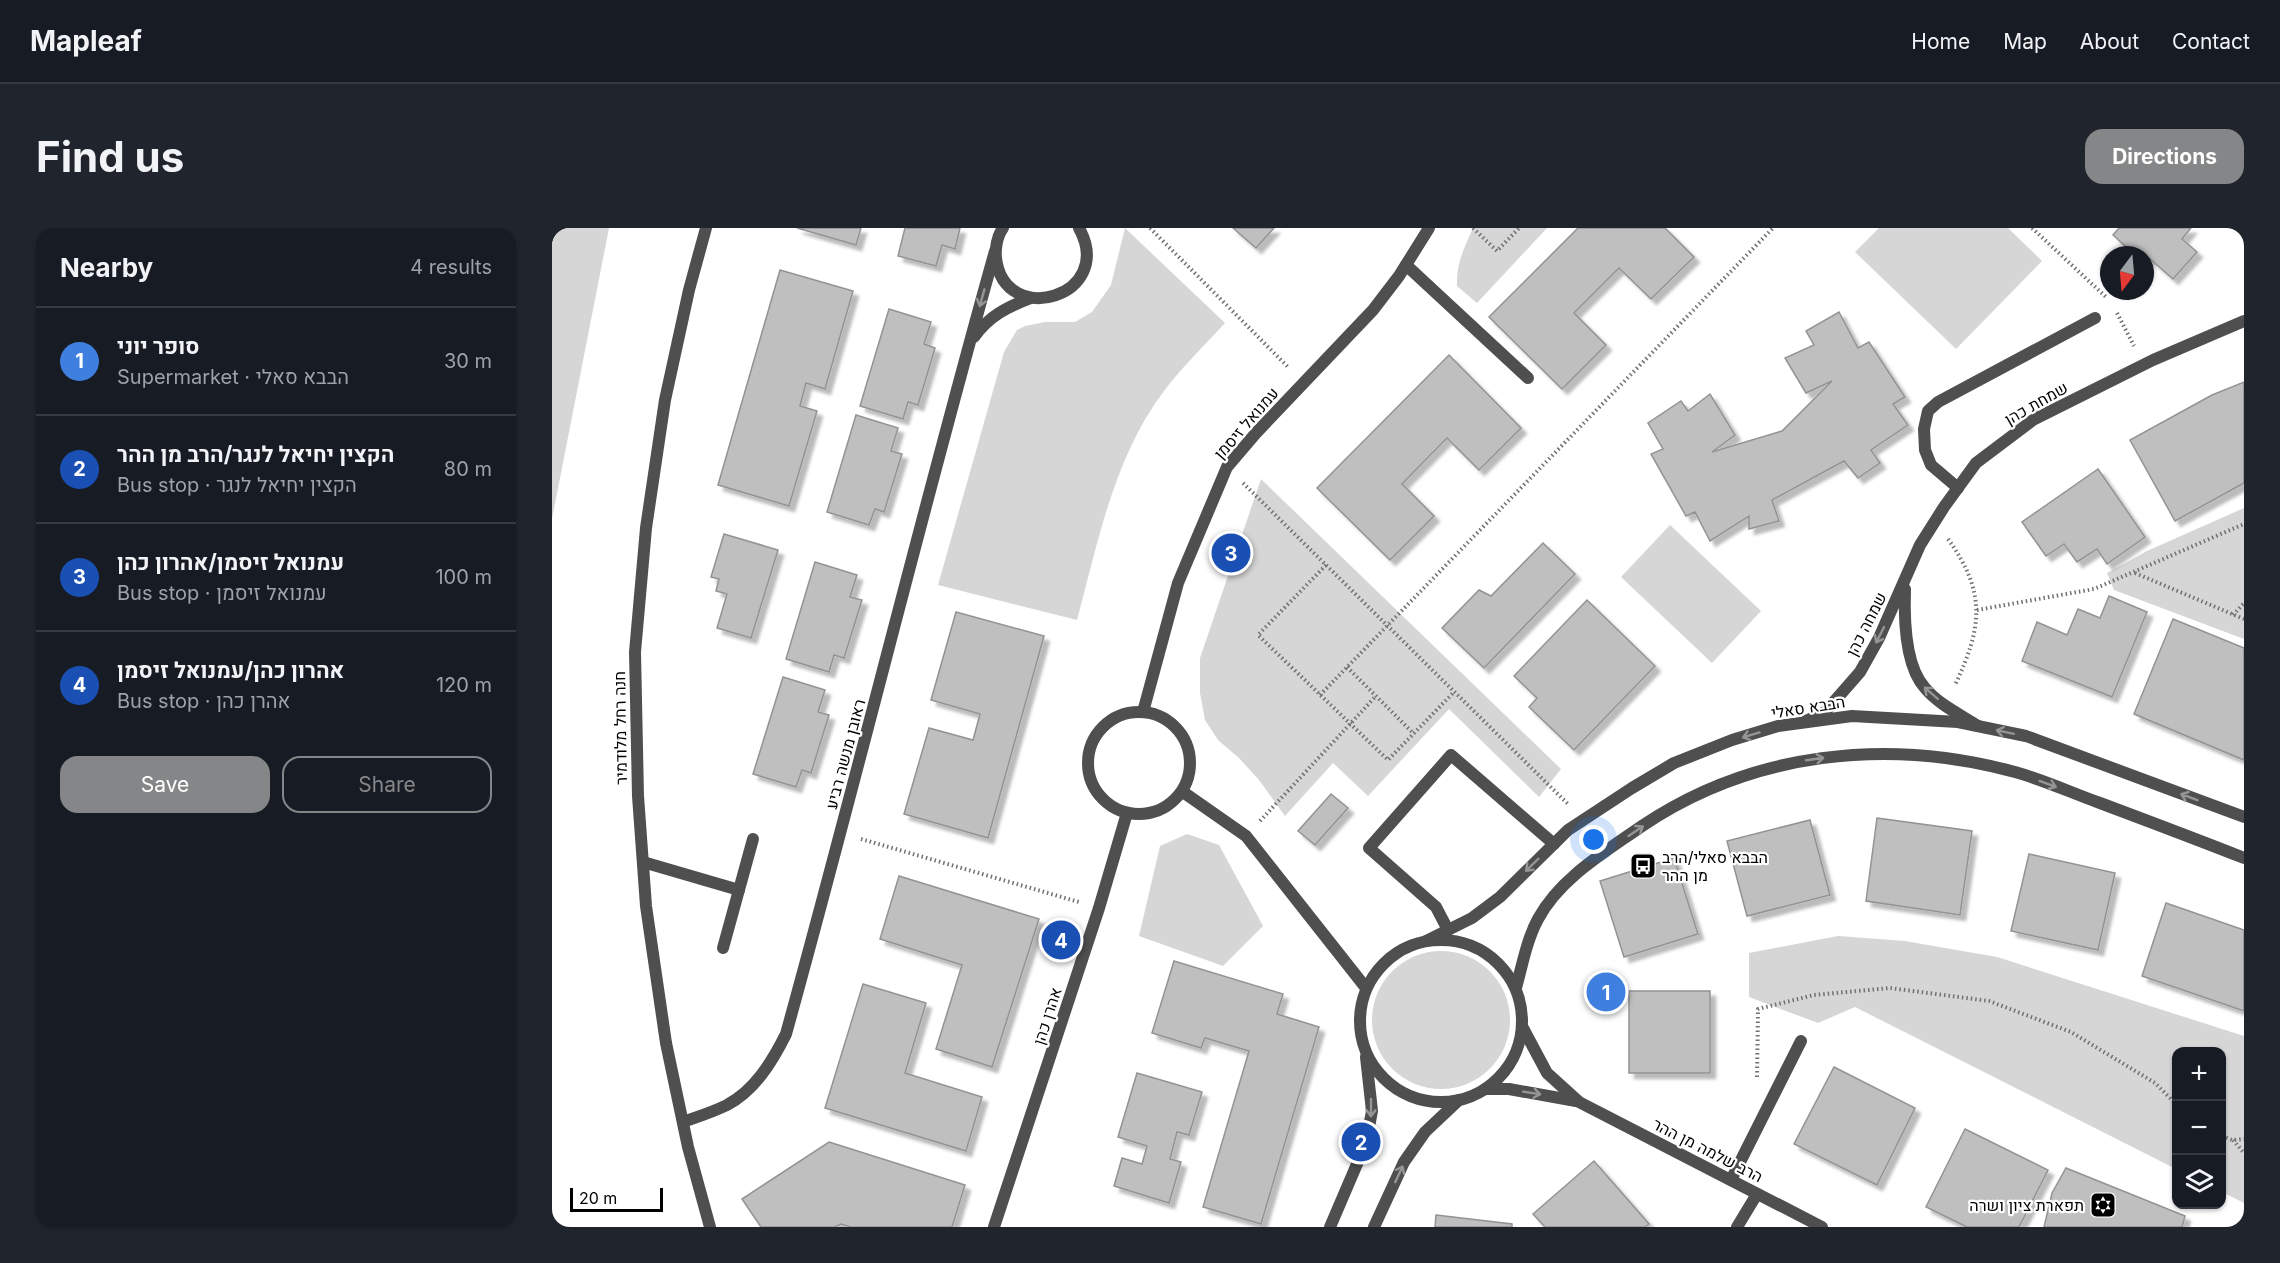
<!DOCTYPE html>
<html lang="en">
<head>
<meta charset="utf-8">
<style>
	body { margin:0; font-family:Inter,Heebo,sans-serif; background:#20242c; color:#f1f3f6 }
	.controls { position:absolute; right:18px; bottom:18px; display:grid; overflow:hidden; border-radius:12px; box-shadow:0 2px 4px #0004 }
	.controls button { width:54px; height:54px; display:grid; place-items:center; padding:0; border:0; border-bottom:2px solid #363941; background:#171b24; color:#f1f3f6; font:30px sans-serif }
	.compass { position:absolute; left:1548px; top:18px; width:54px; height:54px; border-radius:50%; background:#171b24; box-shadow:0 2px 4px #0004; rotate:196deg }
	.scale { position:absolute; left:18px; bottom:15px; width:93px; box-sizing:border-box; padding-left:6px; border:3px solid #000; border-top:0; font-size:16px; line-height:21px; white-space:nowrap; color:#000; -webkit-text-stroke:4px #fff; paint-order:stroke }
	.you { position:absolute; left:1042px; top:612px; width:21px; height:21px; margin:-15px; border:4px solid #fff; border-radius:50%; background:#1a73e8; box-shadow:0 0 0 9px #1a73e833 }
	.badge { display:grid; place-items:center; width:39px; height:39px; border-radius:50%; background:#858687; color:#fff; font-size:20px; font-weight:700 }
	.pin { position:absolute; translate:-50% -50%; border:3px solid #fff; box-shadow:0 2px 6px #0006 }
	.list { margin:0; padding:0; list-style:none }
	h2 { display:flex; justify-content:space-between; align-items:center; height:78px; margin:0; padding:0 24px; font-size:26px }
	h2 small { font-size:20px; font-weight:400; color:#9ea1a6 }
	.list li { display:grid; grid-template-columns:39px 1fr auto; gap:18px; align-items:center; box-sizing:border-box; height:108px; padding:0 24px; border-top:2px solid #363941 }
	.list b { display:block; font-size:22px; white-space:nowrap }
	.list p { margin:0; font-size:20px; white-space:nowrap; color:#9ea1a6 }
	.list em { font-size:20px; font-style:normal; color:#9ea1a6 }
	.actions { display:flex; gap:12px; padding:18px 24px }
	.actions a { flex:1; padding:14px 0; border:2px solid #858687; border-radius:18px; text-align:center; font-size:21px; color:#858687 }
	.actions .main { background:#858687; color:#fff }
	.icon { flex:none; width:33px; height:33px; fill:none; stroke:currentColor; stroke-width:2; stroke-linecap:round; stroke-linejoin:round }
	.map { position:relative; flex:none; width:1692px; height:999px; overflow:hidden; border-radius:18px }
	header { display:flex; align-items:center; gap:36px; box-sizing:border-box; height:84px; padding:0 30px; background:#171b24; border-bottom:2px solid #363941 }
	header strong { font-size:28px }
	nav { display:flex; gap:33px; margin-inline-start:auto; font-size:21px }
	.intro { display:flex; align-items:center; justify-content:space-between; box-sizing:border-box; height:144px; padding:0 36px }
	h1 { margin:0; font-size:42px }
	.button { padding:15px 27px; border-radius:18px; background:#858687; color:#fff; font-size:21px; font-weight:700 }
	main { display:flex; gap:36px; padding:0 36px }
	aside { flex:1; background:#171b24; border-radius:18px; box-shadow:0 2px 4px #0004 }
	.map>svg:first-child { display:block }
	.green { fill:#d6d6d6 }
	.building { fill:#bfbfbf; stroke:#939393; stroke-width:1.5; filter:url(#shadow) }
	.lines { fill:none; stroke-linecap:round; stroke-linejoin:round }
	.path { stroke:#717171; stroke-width:4; stroke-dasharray:1.5 3; stroke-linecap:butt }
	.service { stroke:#4f4f4f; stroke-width:12 }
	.minor { stroke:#4f4f4f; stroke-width:12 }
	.tertiary { stroke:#4f4f4f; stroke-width:12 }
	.oneway { stroke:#959595 }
	.labels { text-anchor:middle; stroke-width:4.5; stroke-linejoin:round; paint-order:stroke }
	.street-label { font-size:16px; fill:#000; stroke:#fff }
	.poi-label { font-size:16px; fill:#000; stroke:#fff; text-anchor:start }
</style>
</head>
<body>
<header>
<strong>Mapleaf</strong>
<nav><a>Home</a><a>Map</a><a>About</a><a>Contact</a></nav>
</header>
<div class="intro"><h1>Find us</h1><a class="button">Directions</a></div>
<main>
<aside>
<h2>Nearby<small>4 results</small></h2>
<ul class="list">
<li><span class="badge" style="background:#3f7fe0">1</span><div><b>סופר יוני</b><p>Supermarket · הבבא סאלי</p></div><em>30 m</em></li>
<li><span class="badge" style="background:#1a4fb4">2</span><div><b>הקצין יחיאל לנגר/הרב מן ההר</b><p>Bus stop · הקצין יחיאל לנגר</p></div><em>80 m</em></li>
<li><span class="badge" style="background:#1a4fb4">3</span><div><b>עמנואל זיסמן/אהרון כהן</b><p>Bus stop · עמנואל זיסמן</p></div><em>100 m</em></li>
<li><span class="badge" style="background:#1a4fb4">4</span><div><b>אהרון כהן/עמנואל זיסמן</b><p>Bus stop · אהרן כהן</p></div><em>120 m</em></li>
</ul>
<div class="actions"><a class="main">Save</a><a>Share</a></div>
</aside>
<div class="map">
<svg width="1692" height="999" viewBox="0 0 1692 999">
	<defs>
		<filter id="shadow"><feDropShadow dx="5.5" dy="5.5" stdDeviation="1.5" flood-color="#0004"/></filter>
	</defs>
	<rect width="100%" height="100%" fill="#fff"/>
	<g class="green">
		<polygon points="0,0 57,0 0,291"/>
		<path d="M573 0 673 95C653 117 630 139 612 163 562 229 546 314 525 392L386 357 452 124 465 102 473 98 493 94H523L540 84 559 57Z"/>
		<path d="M921 0H995L925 75 905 58C904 36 912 20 921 0Z"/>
		<polygon points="1327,0 1456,0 1490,33 1404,121 1303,24"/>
		<polygon points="709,251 1009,541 987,569 897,481 816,568 781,535 733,588 707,552 687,530 666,512 653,492 648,465 648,430"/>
		<polygon points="1692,280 1692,411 1562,362 1555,345 1595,323"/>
		<polygon points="1118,297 1209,383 1160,435 1069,349"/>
		<polygon points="635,606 667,617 711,698 671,738 587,708 608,618"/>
		<polygon points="1286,708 1353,713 1445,729 1692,808 1692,975 1670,964 1670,824 1624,824 1624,941 1303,779 1266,795 1197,769 1197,725"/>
		<circle cx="889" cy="792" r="69"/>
	</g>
	<g class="building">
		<polygon points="245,0 309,0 304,17"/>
		<polygon points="353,0 408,0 403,21 390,17 384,38 346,28"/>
		<polygon points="681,0 722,0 704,20"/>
		<polygon points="1026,0 1113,0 1142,29 1099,71 1067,40 1022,85 1054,117 1010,161 937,89"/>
		<polygon points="1567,0 1639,0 1630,11 1645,24 1621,51 1597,30 1593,35 1593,27 1583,27 1561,7"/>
		<polygon points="228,42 301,63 273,161 254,155 248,178 265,183 237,278 166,257"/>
		<polygon points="337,81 379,94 372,116 383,120 366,177 356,174 351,191 308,178"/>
		<polygon points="1287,84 1306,120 1317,114 1353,169 1341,176 1356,197 1319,222 1328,235 1306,250 1292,233 1220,272 1227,293 1197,301 1197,288 1158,313 1143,284 1134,288 1099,226 1111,221 1096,195 1129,173 1136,183 1158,166 1183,207 1160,224 1230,203 1280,153 1254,165 1233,130 1262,117 1254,103"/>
		<polygon points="897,127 969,200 927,242 895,210 850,256 882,288 838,332 765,260"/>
		<polygon points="1692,154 1692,255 1623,293 1578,212 1660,167"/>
		<polygon points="304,187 346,200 339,223 350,226 332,284 323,281 317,297 275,284"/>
		<polygon points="1546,241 1593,309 1555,336 1545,321 1525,334 1512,316 1494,328 1470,294"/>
		<polygon points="172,306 226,322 199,410 165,400 175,366 164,363 167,351 159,349"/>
		<polygon points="991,315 1023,346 932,440 890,400 927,362 939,368"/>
		<polygon points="263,334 305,347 298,369 310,372 292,430 282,427 277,444 234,431"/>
		<polygon points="1557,368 1595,384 1560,469 1470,433 1485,394 1515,407 1526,381 1548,390"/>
		<polygon points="1035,372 1103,438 1022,522 977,479 985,470 962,448"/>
		<polygon points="404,384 492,408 436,610 352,586 377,500 421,512 428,486 379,472"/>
		<polygon points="1621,391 1692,420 1692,532 1582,486"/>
		<polygon points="231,449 273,462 266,484 277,487 259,545 250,542 244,559 201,546"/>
		<polygon points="779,566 796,580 763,617 746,603"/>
		<polygon points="1325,590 1420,603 1408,687 1314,673"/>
		<polygon points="1258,592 1278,667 1195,688 1175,613"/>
		<polygon points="1477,626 1563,645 1546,722 1459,703"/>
		<polygon points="1122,630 1146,706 1072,729 1048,653"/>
		<polygon points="347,648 487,691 440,839 384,821 410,737 328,711"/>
		<polygon points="1614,675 1692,702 1692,783 1590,748"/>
		<polygon points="622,733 731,766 725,786 767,799 709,996 651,979 697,823 653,810 649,820 600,805"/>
		<polygon points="311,756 374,775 353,845 430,869 414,923 273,880"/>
		<rect x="1077" y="763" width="81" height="82"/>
		<polygon points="1282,839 1363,880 1325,957 1242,916"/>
		<polygon points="585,845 650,864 637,907 625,904 618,931 629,934 617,975 562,958 570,930 590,936 595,918 566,909"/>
		<polygon points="1413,901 1496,942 1467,999 1415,999 1374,979"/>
		<polygon points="277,914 413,957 400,999 299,999 289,996 283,999 209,999 190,971"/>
		<polygon points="1042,933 1097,996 1093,999 993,999 981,986"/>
		<polygon points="1514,940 1633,988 1630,999 1492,999 1500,965"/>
		<polygon points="884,987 960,996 960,999 883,999"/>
	</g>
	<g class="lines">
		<g class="path">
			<polyline points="598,0 737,140"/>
			<polyline points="921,0 945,23 967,0"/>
			<polyline points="1480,0 1554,69"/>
			<polyline points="1565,85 1582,118"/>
			<polyline points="691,255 1017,577"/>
			<path d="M1396 311C1435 365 1430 400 1403 457"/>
			<polyline points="774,337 706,407 836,532 902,464"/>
			<polyline points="1583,345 1692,391"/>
			<polyline points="1425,382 1542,361 1692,296"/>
			<polyline points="1681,387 1692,375"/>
			<polyline points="795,439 862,506"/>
			<polyline points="768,467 1221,0"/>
			<polyline points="708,593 824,468"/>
			<polyline points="309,611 527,674"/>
			<polyline points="1205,849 1206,781 1262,767 1338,760 1437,773 1519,804 1603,855 1624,876"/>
			<polyline points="1670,908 1680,912 1692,911"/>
			<polyline points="1681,912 1692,925"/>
		</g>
		<g class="service">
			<polyline points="854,37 976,150"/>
			<polyline points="1406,260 1379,237 1373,222 1372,201 1376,183 1386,174 1543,90"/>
			<polyline points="91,634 187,662"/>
			<polyline points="896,702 884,679 817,620 899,527 1002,616"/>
			<polyline points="171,720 201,611"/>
			<polyline points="1179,952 1249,813"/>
		</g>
		<g class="minor">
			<polyline points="154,0 137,62 113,172 94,300 83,424 86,568 94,678 114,815 136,919 158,999"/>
			<path d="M451 0C445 8 443 21 444 30 452 101 565 69 527 0"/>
			<path d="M422 109C437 88 455 79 479 70"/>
			<path d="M1353 361C1352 390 1353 438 1373 460 1386 476 1409 487 1426 498"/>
			<circle cx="587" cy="535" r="51"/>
			<polyline points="591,484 626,355 675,239 704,205 821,82 847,48 877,0"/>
			<polyline points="1254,493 1273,484 1308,444 1327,410 1368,317 1392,279 1424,235 1481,192 1601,132 1692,93"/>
			<polyline points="631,564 694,608 814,760"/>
			<polyline points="971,800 995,845 1027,874 1270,999"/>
			<polyline points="933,861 957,861 1024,873"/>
			<path d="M131 894C145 889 161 884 175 877 203 862 220 834 234 806 306 546 370 283 443 23"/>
			<polyline points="442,999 547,680 575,585"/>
			<polyline points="1185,999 1205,966"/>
		</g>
		<g class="tertiary">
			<circle cx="889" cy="793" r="81"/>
			<polyline points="874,713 920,690 948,669 1016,602 1080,560 1122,535 1180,512 1226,498 1300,488 1406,494 1474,508 1692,589"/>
			<path d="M964 760C970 738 975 711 986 691 1008 650 1053 624 1090 598 1200 524 1335 509 1463 544 1492 552 1520 565 1548 575 1596 593 1644 611 1692 630"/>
			<polyline points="778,999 814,915 820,883 814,829"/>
			<polyline points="822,999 852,934 873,904 907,872"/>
		</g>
	</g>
	<defs><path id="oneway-shaft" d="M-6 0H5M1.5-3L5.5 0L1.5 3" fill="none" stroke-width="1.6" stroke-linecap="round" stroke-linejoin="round" transform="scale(1.5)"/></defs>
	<g class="oneway">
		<use href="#oneway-shaft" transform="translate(430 70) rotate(106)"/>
		<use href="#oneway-shaft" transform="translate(1328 407) rotate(117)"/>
		<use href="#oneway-shaft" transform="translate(1379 465) rotate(-139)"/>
		<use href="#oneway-shaft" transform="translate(1453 504) rotate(-168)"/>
		<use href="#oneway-shaft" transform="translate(1199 507) rotate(163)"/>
		<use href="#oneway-shaft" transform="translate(1263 531) rotate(-8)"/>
		<use href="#oneway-shaft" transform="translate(1496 556) rotate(20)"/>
		<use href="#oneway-shaft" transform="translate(1637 569) rotate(-159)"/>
		<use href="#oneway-shaft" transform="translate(1084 603) rotate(-34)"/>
		<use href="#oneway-shaft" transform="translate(980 637) rotate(136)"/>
		<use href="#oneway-shaft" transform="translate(980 865) rotate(9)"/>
		<use href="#oneway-shaft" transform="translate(819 880) rotate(90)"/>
		<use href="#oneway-shaft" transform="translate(847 946) rotate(-65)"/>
	</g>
	<defs>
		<g id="bus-square" transform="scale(1.35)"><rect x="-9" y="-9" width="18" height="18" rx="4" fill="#000" stroke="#fff"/><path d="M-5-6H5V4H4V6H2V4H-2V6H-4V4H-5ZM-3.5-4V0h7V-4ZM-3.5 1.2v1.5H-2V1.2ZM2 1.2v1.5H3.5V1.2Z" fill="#fff"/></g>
		<g id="synagogue-square" transform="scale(1.35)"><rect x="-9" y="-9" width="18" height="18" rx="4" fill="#000" stroke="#fff"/><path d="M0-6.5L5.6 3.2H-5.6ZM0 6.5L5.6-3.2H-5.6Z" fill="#fff"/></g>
	</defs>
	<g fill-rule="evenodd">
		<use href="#bus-square" x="1091" y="638"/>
		<use href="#synagogue-square" x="1551" y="977"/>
	</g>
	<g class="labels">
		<g class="street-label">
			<text transform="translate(1484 175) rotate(-30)" y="6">שמחת כהן</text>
			<text transform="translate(694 195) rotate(-49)" y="6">עמנואל זיסמן</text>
			<text transform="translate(1314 396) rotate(-63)" y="6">שמחה כהן</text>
			<text transform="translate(1256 479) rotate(-9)" y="6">הבבא סאלי</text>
			<text transform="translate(68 500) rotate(-91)" y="6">חנה רחל מלודמיר</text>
			<text transform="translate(293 526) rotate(-75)" y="6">ראובן מנשה רביע</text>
			<text transform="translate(495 788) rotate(-72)" y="6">אהרן כהן</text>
			<text transform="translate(1156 922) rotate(27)" y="6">הרב שלמה מן ההר</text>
		</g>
		<g class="poi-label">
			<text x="1110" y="635">הבבא סאלי/הרב<tspan x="1110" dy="18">מן ההר</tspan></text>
			<text x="1532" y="983" text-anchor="end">תפארת ציון ושרה</text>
		</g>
	</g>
</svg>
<div class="controls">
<button>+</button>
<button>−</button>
<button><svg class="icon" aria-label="layers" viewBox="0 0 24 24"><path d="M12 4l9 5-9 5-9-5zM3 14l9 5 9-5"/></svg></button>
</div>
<svg class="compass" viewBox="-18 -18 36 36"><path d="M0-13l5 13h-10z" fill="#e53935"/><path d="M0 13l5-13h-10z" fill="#9ea1a6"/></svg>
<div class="scale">20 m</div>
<div class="you"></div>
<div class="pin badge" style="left:1054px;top:764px;background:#3f7fe0">1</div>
<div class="pin badge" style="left:809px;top:914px;background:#1a4fb4">2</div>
<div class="pin badge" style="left:679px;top:325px;background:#1a4fb4">3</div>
<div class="pin badge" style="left:509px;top:712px;background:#1a4fb4">4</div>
</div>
</main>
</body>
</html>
